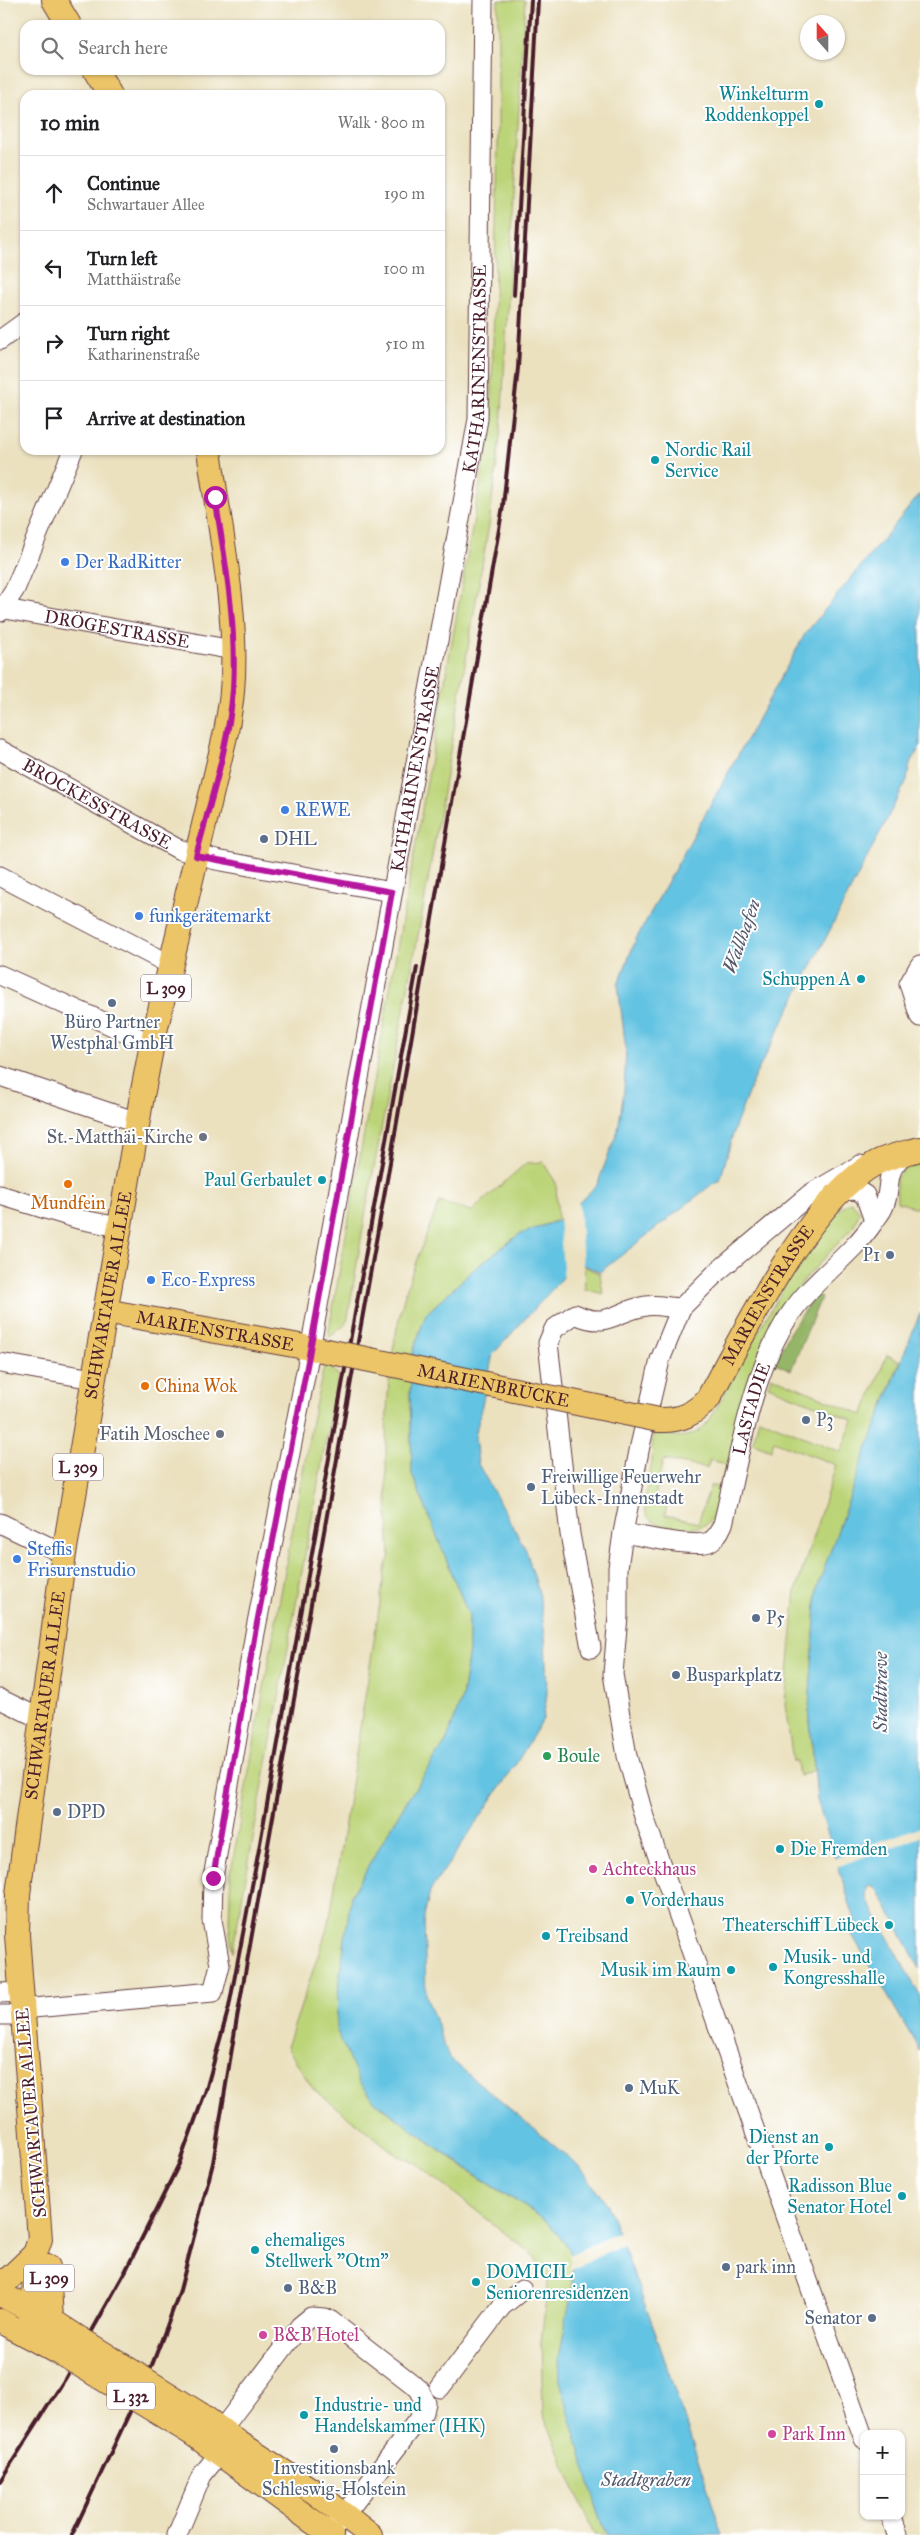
<!DOCTYPE html>
<html lang="en">
<head>
<meta charset="utf-8">
<style>
	body { margin:0; font-family:"IM FELL Great Primer",serif; background:#f2f2f2; color:#202124 }
	.controls { position:absolute; right:15px; bottom:15px; display:grid; overflow:hidden; border-radius:10px; box-shadow:0 1px 4px #0004 }
	.controls button { width:45px; height:45px; display:grid; place-items:center; padding:0; border:0; border-bottom:1px solid #e0e0e0; background:#fff; color:#202124; font:25px sans-serif }
	.compass { position:absolute; left:800px; top:15px; width:45px; height:45px; border-radius:50%; background:#fff; box-shadow:0 1px 4px #0004; rotate:339deg }
	.stop { position:absolute; width:15px; height:15px; margin:-11px; border:4px solid #b5179e; border-radius:50%; background:#fff }
	.stop.end { background:#b5179e; border-color:#fff; box-shadow:0 1px 5px #0008 }
	.list { margin:0; padding:0; list-style:none }
	h2 { display:flex; justify-content:space-between; align-items:center; height:65px; margin:0; padding:0 20px; font-size:21px }
	h2 small { font-size:16px; font-weight:400; color:#757577 }
	.list li { display:grid; grid-template-columns:32px 1fr auto; gap:15px; align-items:center; box-sizing:border-box; height:75px; padding:0 20px; border-top:1px solid #e0e0e0 }
	.list b { display:block; font-size:19px; white-space:nowrap }
	.list p { margin:0; font-size:16px; white-space:nowrap; color:#757577 }
	.list em { font-size:16px; font-style:normal; color:#757577 }
	.icon { flex:none; width:28px; height:28px; fill:none; stroke:currentColor; stroke-width:2; stroke-linecap:round; stroke-linejoin:round }
	.map { position:relative; flex:none; width:920px; height:2535px; overflow:hidden }
	.search { position:absolute; background:#fff; box-shadow:0 1px 4px #0004; left:20px; top:20px; width:425px; height:55px; display:flex; align-items:center; gap:12px; box-sizing:border-box; padding:0 18px; border-radius:15px; color:#757577; font-size:19px }
	.panel { position:absolute; background:#fff; box-shadow:0 1px 4px #0004; left:20px; top:90px; width:425px; height:365px; border-radius:15px }
	.map>svg:first-child { display:block }
	.green { fill:#bcd478; stroke:#837a52; fill-rule:evenodd }
	.forest { fill:#95b668; stroke:#706a4a }
	.water { fill:#64c3e2; stroke:#577186 }
	.pier { fill:#ebe1bf }
	.lines { fill:none; stroke-linecap:round; stroke-linejoin:round }
	.minor-casing { stroke:#623c41; stroke-width:21 }
	.major-casing { stroke:#623c41; stroke-width:26 }
	.minor { stroke:#fff; stroke-width:19 }
	.major { stroke:#edc569; stroke-width:24 }
	.rail { stroke:#4a1f2b; stroke-width:4 }
	.major-bridge-casing { stroke:#623c41; stroke-width:26; stroke-linecap:butt }
	.major-bridge { stroke:#edc569; stroke-width:24 }
	.route { stroke:#b5179e; stroke-width:6 }
	.culture-dot { fill:#0f9aa8; stroke:#fff; stroke-width:2 }
	.shop-dot { fill:#3f7fe0; stroke:#fff; stroke-width:2 }
	.service-dot { fill:#5c6f8a; stroke:#fff; stroke-width:2 }
	.worship-dot { fill:#6b7280; stroke:#fff; stroke-width:2 }
	.food-dot { fill:#e8710a; stroke:#fff; stroke-width:2 }
	.leisure-dot { fill:#2e9e5b; stroke:#fff; stroke-width:2 }
	.hotel-dot { fill:#d1479c; stroke:#fff; stroke-width:2 }
	.labels { text-anchor:middle; stroke-width:4; stroke-linejoin:round; paint-order:stroke }
	.shield { fill:#fff; stroke:#80626b; stroke-width:1 }
	.shield-label { font-size:16px; font-weight:bold; fill:#4a1f2b }
	.culture-label { font-size:18px; fill:#0d838f; stroke:#fff; text-anchor:start }
	.street-label { font-size:18px; fill:#4a1f2b; stroke:#fff }
	.shop-label { font-size:18px; fill:#366cbe; stroke:#fff; text-anchor:start }
	.service-label { font-size:18px; fill:#4e5e75; stroke:#fff; text-anchor:start }
	.worship-label { font-size:18px; fill:#5b616d; stroke:#fff; text-anchor:end }
	.food-label { font-size:18px; fill:#c56008; stroke:#fff }
	.leisure-label { font-size:18px; fill:#27864d; stroke:#fff; text-anchor:start }
	.hotel-label { font-size:18px; fill:#b23c85; stroke:#fff; text-anchor:start }
	.water-label { font-size:19px; font-style:italic; fill:#53586b; stroke:#fff }
</style>
</head>
<body>
<div class="map">
<svg width="920" height="2535" viewBox="0 0 920 2535">
	<rect width="100%" height="100%" fill="#fff"/>
	<filter id="ink" filterUnits="userSpaceOnUse"><feTurbulence type="fractalNoise" baseFrequency=".02" numOctaves="2"/><feDisplacementMap in="SourceGraphic" scale="10" xChannelSelector="R" yChannelSelector="G"/><feConvolveMatrix kernelMatrix="1 2 1 2 8 2 1 2 1" color-interpolation-filters="sRGB"/></filter>
	<filter id="wash" filterUnits="userSpaceOnUse"><feTurbulence type="fractalNoise" baseFrequency=".0096" numOctaves="4" result="noise"/><feDisplacementMap in="SourceGraphic" scale="20" xChannelSelector="R" yChannelSelector="G"/><feGaussianBlur stdDeviation="1.12" result="paint"/><feColorMatrix in="noise" values="0 0 0 0 0 0 0 0 0 0 0 0 0 0 0 0 0 1.4 0 .05"/><feComposite in="paint" operator="in"/></filter>
	<g filter="url(#wash)">
		<rect width="100%" height="100%" fill="#ebe1bf"/>
		<g class="green">
			<polygon points="498,0 525,0 501,429 489,525 423,909 366,1210 347,1323 330,1337 328,1335 491,423 498,149"/>
			<path d="M543 1162 556 1183 558 1220 518 1235 473 1270 426 1314 413 1352 410 1393 412 1474 469 1616V1651L462 1698 446 1742 403 1807 351 1896 339 1982 336 2029 375 2102 460 2165 548 2222 569 2249 574 2260 571 2296 596 2505 607 2535H594L543 2414 541 2342 548 2282 540 2266 534 2256 417 2164 397 2155 313 2089 287 2047 329 1923 386 1565 390 1556C385 1472 381 1389 402 1306 410 1271 427 1236 439 1202L472 1211 526 1163Z"/>
			<polygon points="920,1164 920,1201 917,1208 897,1202 896,1178 907,1166"/>
			<path d="M851 1202 860 1212 853 1227 805 1279 786 1305 719 1509C709 1524 703 1529 684 1528 631 1526 645 1505 651 1468 653 1456 652 1444 653 1433 678 1437 693 1442 710 1419 743 1362 771 1304 808 1250 820 1233 832 1211 851 1202ZM663 1460 707 1468 710 1460 726 1464 720 1486H710L698 1523 665 1515 667 1504 654 1501Z"/>
			<polygon points="584,1266 600,1274 603,1294 585,1289"/>
			<polygon points="887,1355 900,1361 817,1589 809,1709 814,1770 799,1776 797,1762 793,1762 785,1704 796,1590 836,1465 774,1441 771,1450 753,1443 759,1418 841,1452 853,1420 768,1386 771,1376 863,1415"/>
			<polygon points="325,1363 338,1375 232,1953 229,1922 231,1871 314,1410"/>
		</g>
		<polygon class="forest" points="816,1293 821,1298 791,1370 775,1363 789,1333"/>
		<g class="water">
			<polygon points="920,494 920,747 910,764 907,780 753,1080 734,1130 720,1181 715,1182 600,1272 577,1262 493,1354 475,1437 478,1464 526,1550 539,1593 545,1636 547,1694 543,1719 516,1764 430,1891 424,1916 426,1995 449,2058 581,2168 608,2206 657,2337 723,2535 607,2535 596,2505 560,2381 559,2357 571,2296 574,2260 569,2249 548,2222 460,2164 375,2102 359,2081 336,2029 339,1982 351,1896 403,1807 446,1742 462,1698 469,1651 469,1616 412,1474 410,1393 413,1352 426,1314 473,1270 518,1235 562,1219 597,1185 618,1130 624,1091 626,1050 618,985 636,939 805,634"/>
			<polygon points="920,1313 920,1969 880,1893 875,1887 868,1885 866,1893 868,1901 920,1996 920,2051 851,1933 855,1920 817,1800 809,1709 817,1589 863,1459"/>
		</g>
		<g class="pier">
			<polygon points="579,1203 583,1267 578,1265 564,1281 559,1217 574,1204"/>
			<polygon points="920,1827 920,1837 836,1867 833,1858"/>
			<polygon points="621,2231 626,2244 571,2270 571,2260 569,2255"/>
		</g>
	</g>
	<g filter="url(#ink)">
		<g class="lines">
			<g class="minor-casing">
				<g id="minor">
					<polyline points="0,340 25,322"/>
					<path id="s1" d="M0 608 233 650"/>
					<polyline points="0,612 15,589 73,450"/>
					<path id="s2" d="M0 750 178 849 216 860 392 892"/>
					<polyline points="0,876 171,965"/>
					<polyline points="920,965 909,984 920,1017"/>
					<polyline points="0,975 152,1044"/>
					<polyline points="0,1076 137,1122"/>
					<polyline points="860,1165 810,1194 717,1272 681,1308 660,1360 640,1446 623,1533 618,1568 618,1616 613,1674 627,1756 644,1817 864,2439"/>
					<polyline points="841,1191 856,1190 865,1195 874,1221"/>
					<polyline points="0,1195 78,1219 119,1227"/>
					<polyline points="0,1363 93,1379"/>
					<polyline points="0,1523 64,1554"/>
					<path id="s3" d="M623 1533C642 1536 693 1548 709 1542 716 1539 720 1531 723 1524 740 1455 751 1371 791 1313 814 1279 850 1257 873 1223 876 1218 881 1213 883 1208 894 1185 881 1174 905 1154"/>
					<path d="M591 1648 570 1534 548 1343 554 1329 575 1314C609 1330 616 1310 646 1306 657 1304 670 1308 681 1308"/>
					<polyline points="0,1699 41,1719"/>
					<polyline points="0,1993 21,1992"/>
					<path id="s4" d="M22 2009 213 1992 220 1965 212 1920 213 1878 255 1633 308 1361 478 419 483 0"/>
					<polyline points="0,2015 23,2015"/>
					<polyline points="440,2388 502,2306 522,2290"/>
					<polyline points="222,2429 300,2326 311,2317 325,2318 331,2321 419,2389 426,2403 424,2412 336,2526"/>
					<polyline points="891,2516 897,2535"/>
					<polyline points="177,2535 202,2475 220,2453"/>
				</g>
			</g>
			<g class="major-casing">
				<g id="major">
					<polyline points="54,0 69,25"/>
					<polyline points="95,70 110,95"/>
					<path id="s5" d="M105 1311 327 1351"/>
					<path id="s6" d="M659 1420C680 1421 694 1414 708 1399 743 1334 811 1197 876 1163 889 1156 906 1153 920 1149"/>
					<polyline points="0,2283 10,2278 35,2254"/>
					<polyline points="0,2294 51,2320 80,2339"/>
					<polyline points="0,2321 69,2358"/>
					<path id="s7" d="M25 2334 34 2311 35 2254 40 2239 17 1935 18 1894 64 1554 142 1096 152 1044 226 732C228 719 231 705 232 691 239 616 219 525 209 450"/>
					<polyline points="42,2343 51,2320 48,2267"/>
					<polyline points="201,2415 239,2443 316,2493 370,2535"/>
					<polyline points="193,2434 331,2535"/>
				</g>
			</g>
			<use href="#minor" class="minor"/>
			<use href="#major" class="major"/>
			<g class="rail">
				<polyline points="514,295 531,0"/>
				<polyline points="0,2481 65,2379 125,2272 179,2164 206,2090 229,2007 259,1849 417,967"/>
				<polyline points="72,2535 152,2365 167,2326 180,2290 213,2163 237,2018 388,1174 503,506 518,368 538,0"/>
			</g>
			<g class="major-bridge-casing">
				<g id="major-bridge">
					<path id="s8" d="M327 1351 659 1420"/>
					<polyline points="80,2339 201,2415"/>
					<polyline points="69,2358 193,2434"/>
				</g>
			</g>
			<use href="#major-bridge" class="major-bridge"/>
		</g>
	</g>
	<g class="lines" filter="url(#ink)">
		<path class="route" d="M213 1878 255 1633 308 1361 392 892 196 856C210 802 229 745 233 689 237 625 225 560 215 497"/>
	</g>
	<g class="culture-dot">
		<circle cx="819" cy="104" r="5"/>
		<circle cx="655" cy="460" r="5"/>
		<circle cx="861" cy="979" r="5"/>
		<circle cx="322" cy="1180" r="5"/>
		<circle cx="780" cy="1849" r="5"/>
		<circle cx="630" cy="1900" r="5"/>
		<circle cx="889" cy="1925" r="5"/>
		<circle cx="546" cy="1936" r="5"/>
		<circle cx="773" cy="1967" r="5"/>
		<circle cx="731" cy="1970" r="5"/>
		<circle cx="829" cy="2147" r="5"/>
		<circle cx="902" cy="2196" r="5"/>
		<circle cx="255" cy="2250" r="5"/>
		<circle cx="476" cy="2282" r="5"/>
		<circle cx="304" cy="2415" r="5"/>
	</g>
	<g class="shop-dot">
		<circle cx="65" cy="562" r="5"/>
		<circle cx="285" cy="810" r="5"/>
		<circle cx="139" cy="916" r="5"/>
		<circle cx="151" cy="1280" r="5"/>
		<circle cx="17" cy="1559" r="5"/>
	</g>
	<g class="service-dot">
		<circle cx="264" cy="839" r="5"/>
		<circle cx="112" cy="1003" r="5"/>
		<circle cx="890" cy="1255" r="5"/>
		<circle cx="806" cy="1420" r="5"/>
		<circle cx="531" cy="1487" r="5"/>
		<circle cx="756" cy="1618" r="5"/>
		<circle cx="676" cy="1675" r="5"/>
		<circle cx="57" cy="1812" r="5"/>
		<circle cx="629" cy="2088" r="5"/>
		<circle cx="726" cy="2267" r="5"/>
		<circle cx="288" cy="2288" r="5"/>
		<circle cx="872" cy="2318" r="5"/>
		<circle cx="334" cy="2449" r="5"/>
	</g>
	<g class="worship-dot">
		<circle cx="203" cy="1137" r="5"/>
		<circle cx="220" cy="1434" r="5"/>
	</g>
	<g class="food-dot">
		<circle cx="68" cy="1184" r="5"/>
		<circle cx="145" cy="1386" r="5"/>
	</g>
	<circle class="leisure-dot" cx="547" cy="1756" r="5"/>
	<g class="hotel-dot">
		<circle cx="593" cy="1869" r="5"/>
		<circle cx="263" cy="2335" r="5"/>
		<circle cx="772" cy="2434" r="5"/>
	</g>
	<g class="labels">
		<g class="shield">
			<rect x="141" y="974.5" width="50" height="27" rx="4"/>
			<rect x="53" y="1453.5" width="50" height="27" rx="4"/>
			<rect x="24" y="2264.5" width="50" height="27" rx="4"/>
			<rect x="107" y="2382.5" width="48" height="27" rx="4"/>
		</g>
		<g class="shield-label">
			<text x="166" y="994">L 309</text>
			<text x="78" y="1473">L 309</text>
			<text x="49" y="2284">L 309</text>
			<text x="131" y="2402">L 332</text>
		</g>
		<g class="culture-label">
			<text x="809" y="100" text-anchor="end">Winkelturm<tspan x="809" dy="21">Roddenkoppel</tspan></text>
			<text x="665" y="456">Nordic Rail<tspan x="665" dy="21">Service</tspan></text>
			<text x="851" y="985" text-anchor="end">Schuppen A</text>
			<text x="312" y="1186" text-anchor="end">Paul Gerbaulet</text>
			<text x="790" y="1855">Die Fremden</text>
			<text x="640" y="1906">Vorderhaus</text>
			<text x="879" y="1931" text-anchor="end">Theaterschiff Lübeck</text>
			<text x="556" y="1942">Treibsand</text>
			<text x="783" y="1963">Musik- und<tspan x="783" dy="21">Kongresshalle</tspan></text>
			<text x="721" y="1976" text-anchor="end">Musik im Raum</text>
			<text x="819" y="2143" text-anchor="end">Dienst an<tspan x="819" dy="21">der Pforte</tspan></text>
			<text x="892" y="2192" text-anchor="end">Radisson Blue<tspan x="892" dy="21">Senator Hotel</tspan></text>
			<text x="265" y="2246">ehemaliges<tspan x="265" dy="21">Stellwerk "Otm"</tspan></text>
			<text x="486" y="2278">DOMICIL<tspan x="486" dy="21">Seniorenresidenzen</tspan></text>
			<text x="314" y="2411">Industrie- und<tspan x="314" dy="21">Handelskammer (IHK)</tspan></text>
		</g>
		<g class="street-label">
			<text dy="6" stroke="none"><textPath href="#s4" startOffset="1840">KATHARINENSTRASSE</textPath></text>
			<text dy="6" stroke="none"><textPath href="#s1" startOffset="119">DRÖGESTRASSE</textPath></text>
			<text dy="6" stroke="none"><textPath href="#s4" startOffset="1435">KATHARINENSTRASSE</textPath></text>
			<text dy="6" stroke="none"><textPath href="#s2" startOffset="111">BROCKESSTRASSE</textPath></text>
			<text dy="6" stroke="none"><textPath href="#s7" startOffset="1049">SCHWARTAUER ALLEE</textPath></text>
			<text dy="6" stroke="none"><textPath href="#s6" startOffset="175">MARIENSTRASSE</textPath></text>
			<text dy="6" stroke="none"><textPath href="#s5" startOffset="112">MARIENSTRASSE</textPath></text>
			<text dy="6" stroke="none"><textPath href="#s8" startOffset="170">MARIENBRÜCKE</textPath></text>
			<text dy="6" stroke="none"><textPath href="#s3" startOffset="229">LASTADIE</textPath></text>
			<text dy="6" stroke="none"><textPath href="#s7" startOffset="644">SCHWARTAUER ALLEE</textPath></text>
			<text transform="translate(31 2113) rotate(-95)" y="6">SCHWARTAUER ALLEE</text>
		</g>
		<g class="shop-label">
			<text x="75" y="568">Der RadRitter</text>
			<text x="295" y="816">REWE</text>
			<text x="149" y="922">funkgerätemarkt</text>
			<text x="161" y="1286">Eco-Express</text>
			<text x="27" y="1555">Steffis<tspan x="27" dy="21">Frisurenstudio</tspan></text>
		</g>
		<g class="service-label">
			<text x="274" y="845">DHL</text>
			<text x="112" y="1028" text-anchor="middle">Büro Partner<tspan x="112" dy="21">Westphal GmbH</tspan></text>
			<text x="880" y="1261" text-anchor="end">P1</text>
			<text x="816" y="1426">P3</text>
			<text x="541" y="1483">Freiwillige Feuerwehr<tspan x="541" dy="21">Lübeck-Innenstadt</tspan></text>
			<text x="766" y="1624">P5</text>
			<text x="686" y="1681">Busparkplatz</text>
			<text x="67" y="1818">DPD</text>
			<text x="639" y="2094">MuK</text>
			<text x="736" y="2273">park inn</text>
			<text x="298" y="2294">B&amp;B</text>
			<text x="862" y="2324" text-anchor="end">Senator</text>
			<text x="334" y="2474" text-anchor="middle">Investitionsbank<tspan x="334" dy="21">Schleswig-Holstein</tspan></text>
		</g>
		<g class="worship-label">
			<text x="193" y="1143">St.-Matthäi-Kirche</text>
			<text x="210" y="1440">Fatih Moschee</text>
		</g>
		<g class="food-label">
			<text x="68" y="1209">Mundfein</text>
			<text x="155" y="1392" text-anchor="start">China Wok</text>
		</g>
		<g class="leisure-label">
			<text x="557" y="1762">Boule</text>
		</g>
		<g class="hotel-label">
			<text x="603" y="1875">Achteckhaus</text>
			<text x="273" y="2341">B&amp;B Hotel</text>
			<text x="782" y="2440">Park Inn</text>
		</g>
		<g class="water-label">
			<text transform="translate(741 936) rotate(-70)" y="7">Wallhafen</text>
			<text transform="translate(880 1692) rotate(-90)" y="7">Stadttrave</text>
			<text x="646" y="2486">Stadtgraben</text>
		</g>
	</g>
</svg>
<div class="controls">
<button>+</button>
<button>−</button>
</div>
<svg class="compass" viewBox="-18 -18 36 36"><path d="M0-13l5 13h-10z" fill="#e53935"/><path d="M0 13l5-13h-10z" fill="#757577"/></svg>
<div class="stop" style="left:215px;top:497px"></div>
<div class="stop end" style="left:213px;top:1878px"></div>
<div class="search"><svg class="icon" aria-label="search" viewBox="0 0 24 24"><circle cx="10" cy="10" r="6"/><path d="M15 15l6 6"/></svg>Search here</div>
<section class="panel">
<h2>10 min<small>Walk · 800 m</small></h2>
<ul class="list">
<li><svg class="icon" aria-label="ahead" viewBox="0 0 24 24"><path d="M12 20V5M6 11l6-6 6 6"/></svg><div><b>Continue</b><p>Schwartauer Allee</p></div><em>190 m</em></li>
<li><svg class="icon" aria-label="left" viewBox="0 0 24 24"><path d="M17 20v-9H6M10 6l-5 5 5 5"/></svg><div><b>Turn left</b><p>Matthäistraße</p></div><em>100 m</em></li>
<li><svg class="icon" aria-label="right" viewBox="0 0 24 24"><path d="M7 20v-9h11M14 6l5 5-5 5"/></svg><div><b>Turn right</b><p>Katharinenstraße</p></div><em>510 m</em></li>
<li><svg class="icon" aria-label="arrive" viewBox="0 0 24 24"><path d="M6 21V4h12l-3 4 3 4H6"/></svg><div><b>Arrive at destination</b></div></li>
</ul>
</section>
</div>
</body>
</html>
